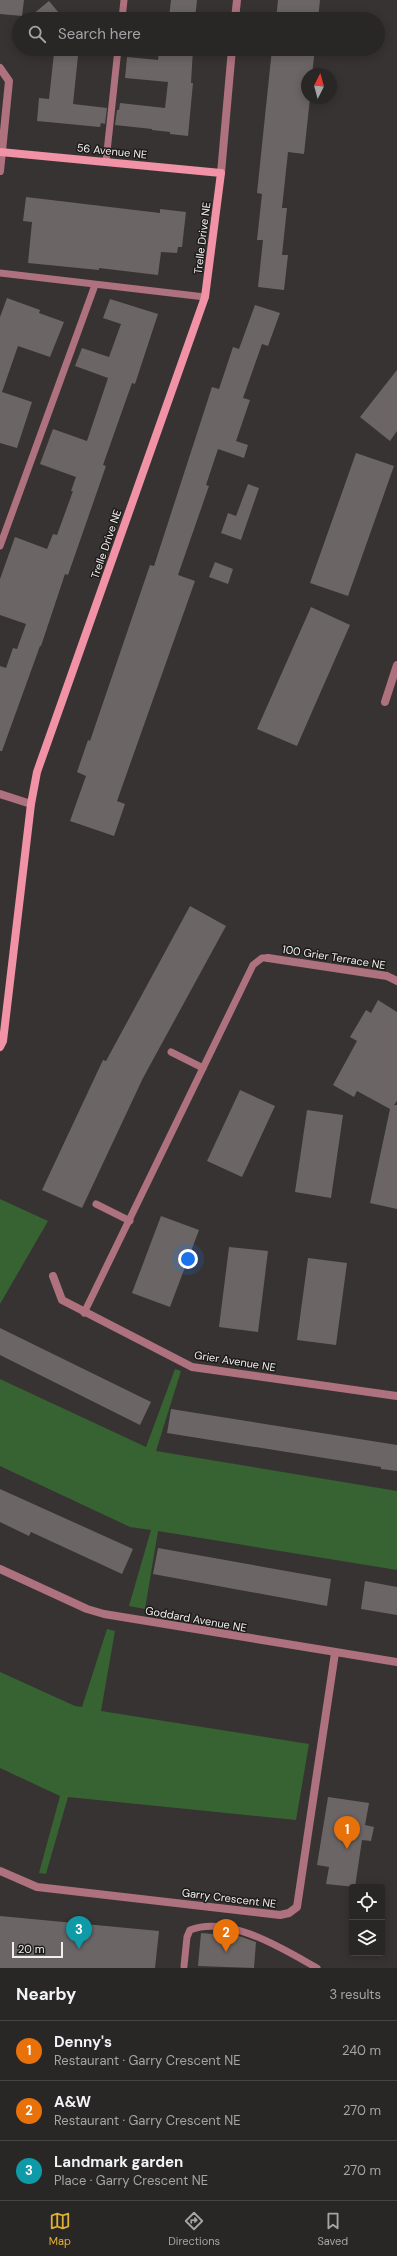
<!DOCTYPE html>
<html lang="en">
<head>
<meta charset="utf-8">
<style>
	body { margin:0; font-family:"DM Sans",sans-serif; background:#353232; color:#f1f3f6 }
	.controls { position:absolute; right:12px; bottom:12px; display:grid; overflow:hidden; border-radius:4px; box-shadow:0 2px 10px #0003 }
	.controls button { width:36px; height:36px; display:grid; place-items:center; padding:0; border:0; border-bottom:1px solid #454343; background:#292626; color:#f1f3f6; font:20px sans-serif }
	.compass { position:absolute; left:301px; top:68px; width:36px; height:36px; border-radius:50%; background:#292626; box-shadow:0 2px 10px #0003; rotate:6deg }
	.scale { position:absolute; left:12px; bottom:10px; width:51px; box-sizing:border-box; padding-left:4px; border:2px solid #f2efee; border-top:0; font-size:11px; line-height:14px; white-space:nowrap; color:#f2efee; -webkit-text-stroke:3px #1d1c1b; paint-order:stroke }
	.you { position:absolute; left:188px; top:1259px; width:14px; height:14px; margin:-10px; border:3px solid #fff; border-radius:50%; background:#1a73e8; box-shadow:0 0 0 6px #1a73e833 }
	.badge { display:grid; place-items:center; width:26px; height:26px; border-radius:50%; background:#e0b034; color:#fff; font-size:13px; font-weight:700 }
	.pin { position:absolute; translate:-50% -33px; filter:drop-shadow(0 1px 2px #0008) }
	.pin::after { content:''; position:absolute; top:21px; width:14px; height:12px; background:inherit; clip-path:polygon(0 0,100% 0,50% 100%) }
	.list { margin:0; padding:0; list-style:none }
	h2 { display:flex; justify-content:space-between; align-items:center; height:52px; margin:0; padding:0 16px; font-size:17px }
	h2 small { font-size:13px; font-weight:400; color:#a5a5a7 }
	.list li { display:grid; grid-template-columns:26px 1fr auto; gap:12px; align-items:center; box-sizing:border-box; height:60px; padding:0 16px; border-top:1px solid #454343 }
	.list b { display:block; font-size:15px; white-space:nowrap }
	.list p { margin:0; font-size:13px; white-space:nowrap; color:#a5a5a7 }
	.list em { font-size:13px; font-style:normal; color:#a5a5a7 }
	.icon { flex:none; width:22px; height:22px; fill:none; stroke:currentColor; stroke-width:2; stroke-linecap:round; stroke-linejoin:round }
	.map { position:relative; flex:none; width:397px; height:1968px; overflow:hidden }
	.search { position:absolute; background:#292626; box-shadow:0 2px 10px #0003; left:12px; right:12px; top:12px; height:44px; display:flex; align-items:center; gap:10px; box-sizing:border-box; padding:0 14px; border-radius:22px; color:#a5a5a7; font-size:15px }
	.sheet { height:232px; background:#292626 }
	nav { display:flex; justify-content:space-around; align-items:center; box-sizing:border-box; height:56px; border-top:1px solid #454343; background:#292626; font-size:11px; color:#a5a5a7 }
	nav a { display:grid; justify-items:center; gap:2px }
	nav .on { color:#e0b034 }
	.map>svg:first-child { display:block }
	.green { fill:#366331 }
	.building { fill:#6b6665 }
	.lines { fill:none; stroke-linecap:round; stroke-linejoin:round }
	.lane { stroke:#ae717e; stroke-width:7 }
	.street { stroke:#ae717e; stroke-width:8 }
	.secondary { stroke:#f292a7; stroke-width:8 }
	.labels { text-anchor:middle; stroke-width:3; stroke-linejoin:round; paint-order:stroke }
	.street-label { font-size:11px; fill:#f2efee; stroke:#1d1c1b }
</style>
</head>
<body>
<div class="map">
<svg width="397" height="1968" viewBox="0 0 397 1968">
	<rect width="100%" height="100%" fill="#373332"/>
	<g class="green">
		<polygon points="0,1199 48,1221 0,1304"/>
		<polygon points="175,1369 181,1371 156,1451 397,1491 397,1570 158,1531 145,1609 129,1606 151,1530 130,1527 0,1466 0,1379 146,1447"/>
		<polygon points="107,1629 115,1631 101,1711 309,1744 296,1820 68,1797 46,1874 39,1873 60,1796 0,1768 0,1672 75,1706 82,1707"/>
	</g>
	<g class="building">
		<polygon points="0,0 24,0 22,16 0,14"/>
		<polygon points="171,0 197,0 195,19 169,17"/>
		<polygon points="278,0 320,0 318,19 276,19"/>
		<polygon points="49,1 64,19 27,19"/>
		<polygon points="159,49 193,49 191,83 193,83 188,136 170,134 170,132 152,130 152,129 115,125 117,110 119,110 120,103 165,108 168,82 125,78 127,57 158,60"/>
		<polygon points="272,49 315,49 312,74 307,74 307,98 310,98 304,154 288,152 282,208 287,208 282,255 288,255 284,290 258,287 263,240 257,240 262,194 257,193"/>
		<polygon points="54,53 78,56 73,104 107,108 105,124 101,123 100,127 37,121 39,98 49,99"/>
		<polygon points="26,197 160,213 160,209 186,212 182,247 178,247 177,253 161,252 158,275 99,268 99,270 28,263 32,222 23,221"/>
		<polygon points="7,298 40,310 39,313 64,322 50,357 18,346 2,392 32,402 17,448 0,443 0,317"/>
		<polygon points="110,299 158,314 135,384 132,383 103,465 106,466 68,575 65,574 41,646 40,646 2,751 0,751 0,666 6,668 13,648 17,649 26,624 0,615 0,579 15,537 47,549 53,534 57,535 73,491 71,491 76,477 40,464 53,429 87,441 108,378 75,366 82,348 109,357 121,324 103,318"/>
		<polygon points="255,305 280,313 268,346 262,344 243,398 250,400 236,441 248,445 244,458 218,449 206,485 209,486 178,575 195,581 117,801 125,804 114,836 70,821 86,776 77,772 88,740 90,741 150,565 154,566 212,387 219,389 233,347 239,349"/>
		<polygon points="397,370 397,431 390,441 360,417"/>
		<polygon points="356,453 394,466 348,596 310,583"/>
		<polygon points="248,484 259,488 241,540 221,533 228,513 236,516"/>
		<polygon points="215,562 233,569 228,584 209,577"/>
		<polygon points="311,607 350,625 297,746 257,729"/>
		<polygon points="190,906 226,926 143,1078 82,1208 42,1190 103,1060 106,1061"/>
		<polygon points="378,1000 397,1012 397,1101 394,1105 397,1105 397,1209 370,1203 390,1109 357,1091 354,1097 333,1085 357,1041 350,1037 366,1010 371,1013"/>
		<polygon points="240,1090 275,1106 242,1177 207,1161"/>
		<polygon points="307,1110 343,1115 331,1198 295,1192"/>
		<polygon points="161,1216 199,1230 170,1307 132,1293"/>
		<polygon points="229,1247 268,1251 258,1332 219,1327"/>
		<polygon points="308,1258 347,1263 336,1345 297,1340"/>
		<polygon points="0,1328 151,1402 140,1425 0,1355"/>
		<polygon points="171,1409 397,1445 397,1471 381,1469 381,1467 167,1433"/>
		<polygon points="0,1489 133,1549 122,1574 31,1532 29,1536 0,1522"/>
		<polygon points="158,1548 331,1579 327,1606 153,1574"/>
		<polygon points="365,1581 397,1587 397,1615 361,1609"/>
		<polygon points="328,1797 369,1803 365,1825 374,1827 371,1841 362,1840 355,1887 326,1884 329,1867 317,1865"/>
		<polygon points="0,1916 159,1931 155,1968 0,1968"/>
		<polygon points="201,1933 239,1936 256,1942 254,1968 198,1966"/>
	</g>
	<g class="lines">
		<g class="lane">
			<polyline points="122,19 124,0"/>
			<polyline points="106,161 118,49"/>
			<polyline points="0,273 205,297"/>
			<polyline points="0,546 95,285"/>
			<polyline points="203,1068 253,965 262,958 268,958"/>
			<polyline points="96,1204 130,1221"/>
			<polyline points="84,1313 203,1068 171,1052"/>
			<path d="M184 1966 187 1937 190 1930C230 1915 283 1949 317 1968"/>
		</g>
		<g class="street">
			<polyline points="235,19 237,0"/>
			<polyline points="0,68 9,81 0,171"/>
			<polyline points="221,173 232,49"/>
			<polyline points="385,702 397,665"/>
			<polyline points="0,794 31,804"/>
			<polyline points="268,958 387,976 397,981"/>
			<polyline points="53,1276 62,1300 192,1367 397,1396"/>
			<polyline points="0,1569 87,1609 104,1614 397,1662"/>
			<polyline points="0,1871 37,1887 280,1915 289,1913 297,1907 335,1653"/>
		</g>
		<polyline class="secondary" points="0,152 221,173 205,297 37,772 31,804 3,1041 0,1047"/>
	</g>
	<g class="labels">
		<g class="street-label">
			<text transform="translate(112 151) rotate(6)" y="4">56 Avenue NE</text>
			<text transform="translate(202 238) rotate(-83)" y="4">Trelle Drive NE</text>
			<text transform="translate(106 544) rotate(-71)" y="4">Trelle Drive NE</text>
			<text transform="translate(334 957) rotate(9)" y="4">100 Grier Terrace NE</text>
			<text transform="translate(235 1361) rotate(9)" y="4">Grier Avenue NE</text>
			<text transform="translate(196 1619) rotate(10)" y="4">Goddard Avenue NE</text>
			<text transform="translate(229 1898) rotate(7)" y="4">Garry Crescent NE</text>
		</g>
	</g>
</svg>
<div class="controls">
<button><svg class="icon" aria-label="locate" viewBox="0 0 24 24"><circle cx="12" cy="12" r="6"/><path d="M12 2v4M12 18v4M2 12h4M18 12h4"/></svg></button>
<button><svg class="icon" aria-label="layers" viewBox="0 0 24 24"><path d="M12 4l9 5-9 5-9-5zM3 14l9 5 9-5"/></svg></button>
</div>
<svg class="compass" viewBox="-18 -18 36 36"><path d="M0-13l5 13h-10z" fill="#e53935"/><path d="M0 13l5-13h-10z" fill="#a5a5a7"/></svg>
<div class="scale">20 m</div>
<div class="you"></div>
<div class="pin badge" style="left:347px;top:1849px;background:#e8710a">1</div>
<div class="pin badge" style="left:226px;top:1952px;background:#e8710a">2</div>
<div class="pin badge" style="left:79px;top:1949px;background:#0f9aa8">3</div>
<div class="search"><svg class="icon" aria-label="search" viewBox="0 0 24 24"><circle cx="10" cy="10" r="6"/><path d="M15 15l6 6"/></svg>Search here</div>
</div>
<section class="sheet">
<h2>Nearby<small>3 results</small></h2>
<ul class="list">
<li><span class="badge" style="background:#e8710a">1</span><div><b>Denny's</b><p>Restaurant · Garry Crescent NE</p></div><em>240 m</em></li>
<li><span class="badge" style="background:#e8710a">2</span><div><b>A&amp;W</b><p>Restaurant · Garry Crescent NE</p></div><em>270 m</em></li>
<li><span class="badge" style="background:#0f9aa8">3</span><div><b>Landmark garden</b><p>Place · Garry Crescent NE</p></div><em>270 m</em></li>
</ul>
</section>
<nav>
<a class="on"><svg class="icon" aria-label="map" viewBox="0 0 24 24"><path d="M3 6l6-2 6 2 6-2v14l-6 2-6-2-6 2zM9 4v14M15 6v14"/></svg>Map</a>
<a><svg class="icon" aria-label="directions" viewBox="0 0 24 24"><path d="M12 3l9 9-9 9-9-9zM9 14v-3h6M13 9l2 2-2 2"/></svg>Directions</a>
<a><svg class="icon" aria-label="saved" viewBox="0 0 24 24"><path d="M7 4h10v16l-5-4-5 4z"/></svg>Saved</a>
</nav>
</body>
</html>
